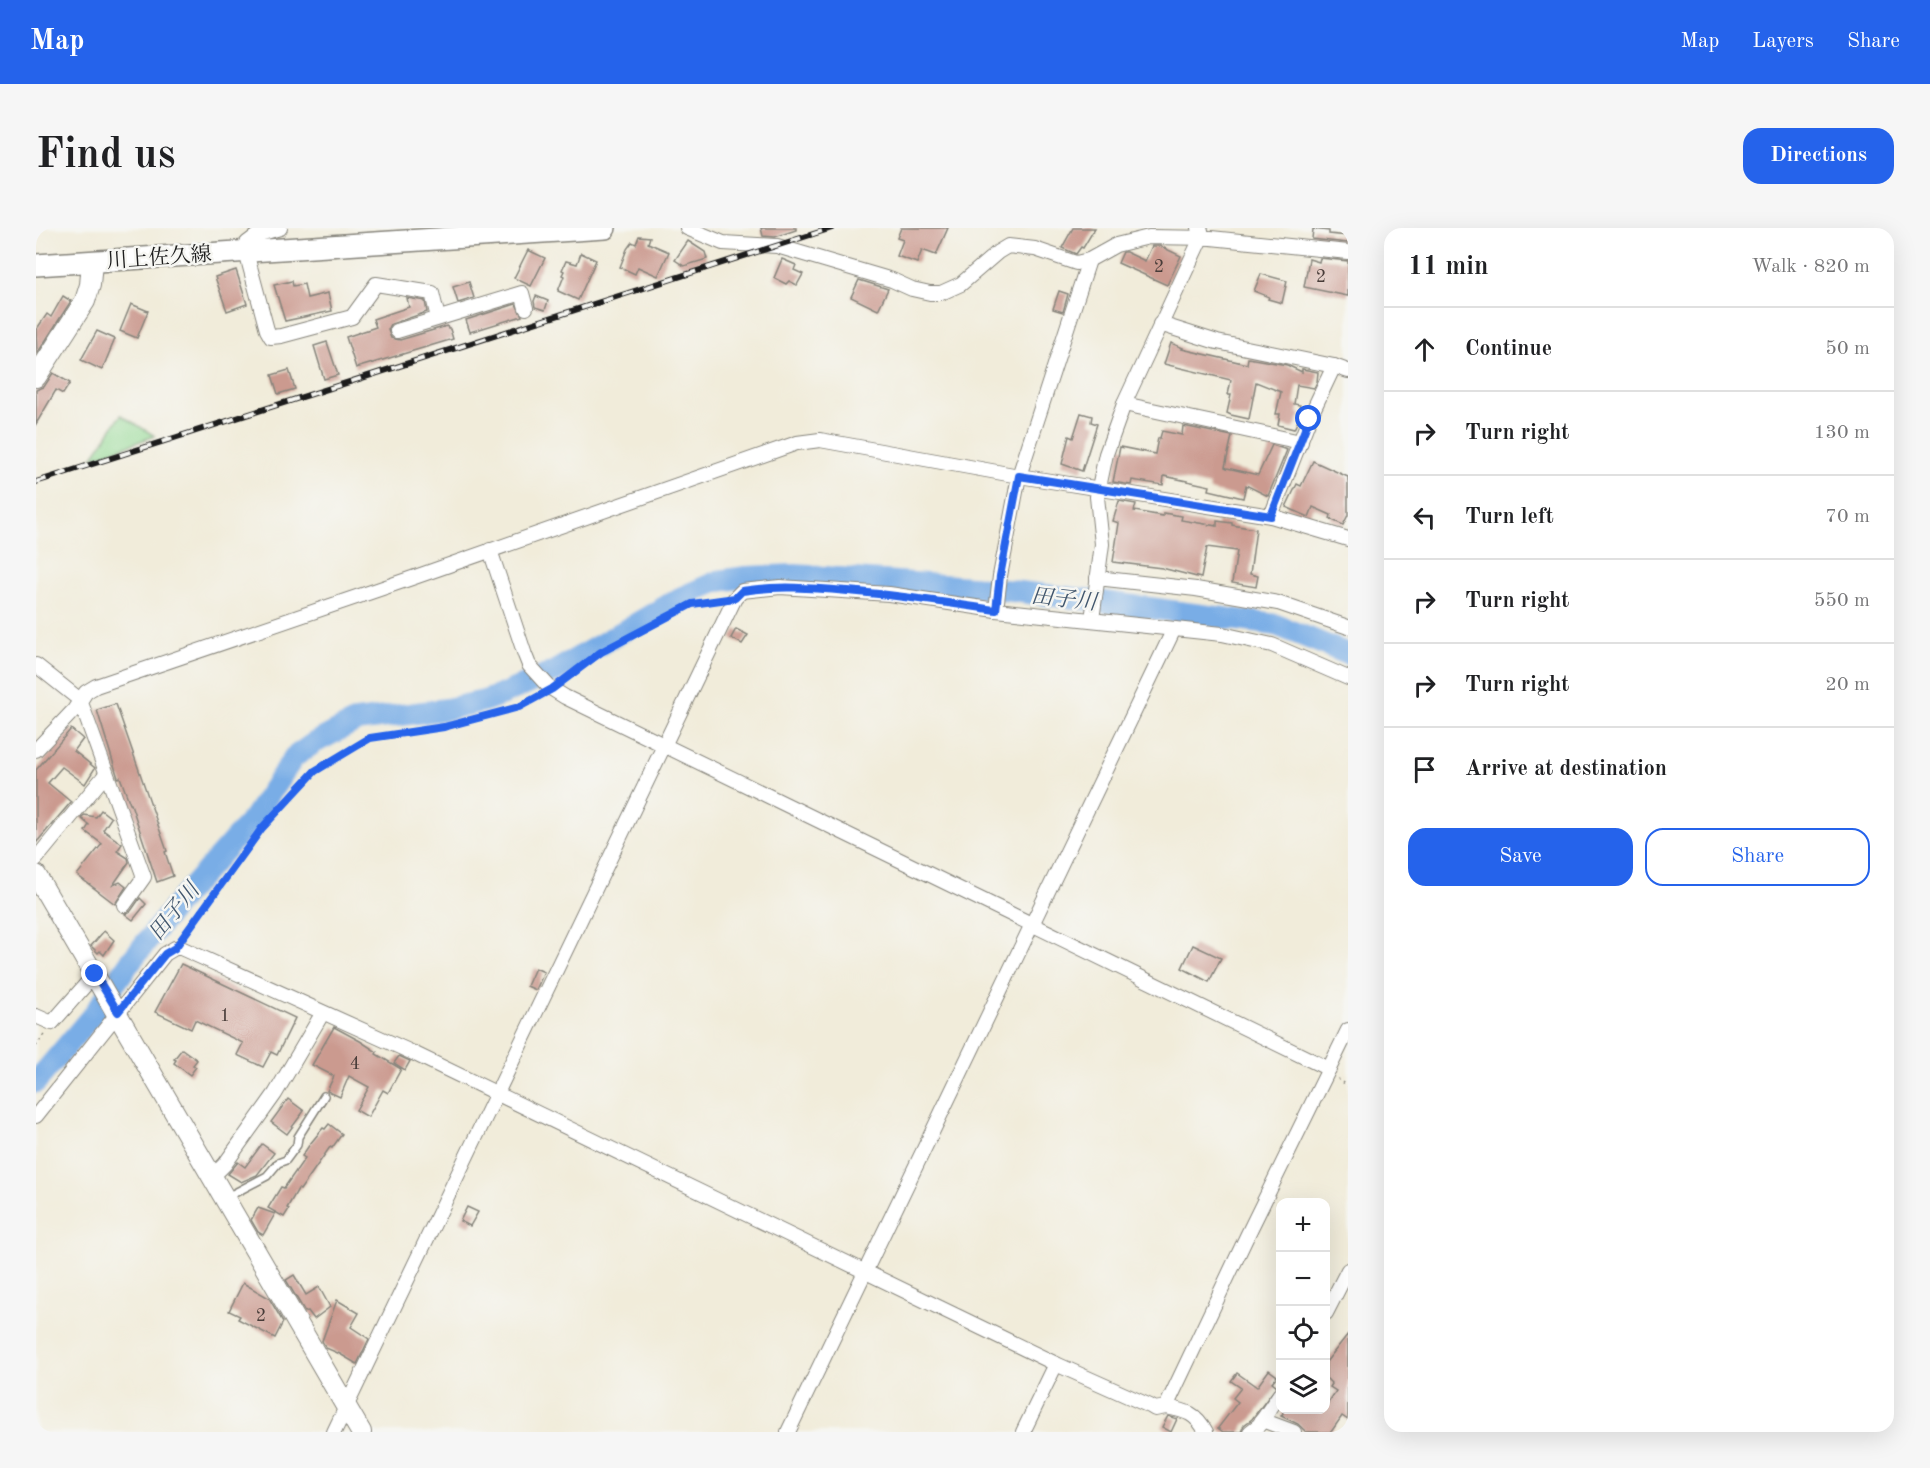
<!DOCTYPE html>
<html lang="en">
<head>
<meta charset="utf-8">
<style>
	body { margin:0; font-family:"Old Standard TT","Noto Serif JP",serif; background:#f6f6f6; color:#202124 }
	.controls { position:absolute; right:18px; bottom:18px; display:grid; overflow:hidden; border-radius:12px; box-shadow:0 6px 24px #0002 }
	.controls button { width:54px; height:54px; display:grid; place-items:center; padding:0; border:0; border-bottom:2px solid #e0e0e0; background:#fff; color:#202124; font:30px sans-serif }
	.stop { position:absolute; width:18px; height:18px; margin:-14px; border:4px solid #2563eb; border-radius:50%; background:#fff }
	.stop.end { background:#2563eb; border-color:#fff; box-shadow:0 2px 6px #0008 }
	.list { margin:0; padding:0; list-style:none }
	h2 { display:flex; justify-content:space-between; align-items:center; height:78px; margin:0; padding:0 24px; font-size:26px }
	h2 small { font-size:20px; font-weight:400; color:#757577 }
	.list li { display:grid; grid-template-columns:39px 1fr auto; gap:18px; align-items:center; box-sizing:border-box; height:84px; padding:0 24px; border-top:2px solid #e0e0e0 }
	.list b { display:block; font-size:22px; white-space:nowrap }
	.list em { font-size:20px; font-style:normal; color:#757577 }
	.actions { display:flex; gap:12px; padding:18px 24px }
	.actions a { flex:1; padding:14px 0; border:2px solid #2563eb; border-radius:18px; text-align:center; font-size:21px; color:#2563eb }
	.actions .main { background:#2563eb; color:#fff }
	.icon { flex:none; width:33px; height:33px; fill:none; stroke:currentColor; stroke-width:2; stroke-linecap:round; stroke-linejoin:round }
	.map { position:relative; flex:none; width:1312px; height:1204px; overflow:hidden; border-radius:18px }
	header { display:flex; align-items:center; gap:36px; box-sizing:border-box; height:84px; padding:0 30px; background:#2563eb; color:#fff }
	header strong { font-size:28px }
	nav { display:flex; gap:33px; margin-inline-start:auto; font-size:21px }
	.intro { display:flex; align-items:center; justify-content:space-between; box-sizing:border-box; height:144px; padding:0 36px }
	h1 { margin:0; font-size:42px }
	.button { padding:15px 27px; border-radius:18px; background:#2563eb; color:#fff; font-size:21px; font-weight:700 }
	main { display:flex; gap:36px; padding:0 36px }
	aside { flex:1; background:#fff; border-radius:18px; box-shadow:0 6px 24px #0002 }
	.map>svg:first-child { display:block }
	.green { fill:#93d993; stroke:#587a58; stroke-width:1.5 }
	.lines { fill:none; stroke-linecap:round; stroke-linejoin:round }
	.river { stroke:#79ade6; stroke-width:22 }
	.building { fill:#cb9a8f }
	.lane-casing { stroke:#86847b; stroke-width:10 }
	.street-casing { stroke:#86847b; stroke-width:16 }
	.secondary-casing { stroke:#86847b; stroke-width:22 }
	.primary-casing { stroke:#86847b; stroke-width:24 }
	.path { stroke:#86847b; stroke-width:2; stroke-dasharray:1.5 4.5; stroke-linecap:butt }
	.lane { stroke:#fff; stroke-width:7 }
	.street { stroke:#fff; stroke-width:14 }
	.secondary { stroke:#fff; stroke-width:20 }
	.primary { stroke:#fff; stroke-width:21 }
	.rail-casing { stroke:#1c1c1c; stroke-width:6 }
	.rail { stroke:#f6f6f2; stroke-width:4; stroke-dasharray:11; stroke-linecap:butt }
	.route { stroke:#2563eb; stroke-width:8 }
	.labels { text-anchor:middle; stroke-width:5; stroke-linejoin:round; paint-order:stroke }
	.number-label { font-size:18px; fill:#483c39 }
	.street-label { font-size:21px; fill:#1c1c1c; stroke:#f6f6f2 }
	.water-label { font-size:22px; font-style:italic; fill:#41566d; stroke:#f6f6f2 }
</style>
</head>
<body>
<header>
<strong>Map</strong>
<nav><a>Map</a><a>Layers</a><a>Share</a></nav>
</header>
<div class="intro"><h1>Find us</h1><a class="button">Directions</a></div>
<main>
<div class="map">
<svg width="1312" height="1204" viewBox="0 0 1312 1204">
	<rect width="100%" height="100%" fill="#f6f6f2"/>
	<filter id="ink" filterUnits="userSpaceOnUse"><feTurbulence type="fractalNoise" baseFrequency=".0167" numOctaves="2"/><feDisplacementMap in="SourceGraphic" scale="12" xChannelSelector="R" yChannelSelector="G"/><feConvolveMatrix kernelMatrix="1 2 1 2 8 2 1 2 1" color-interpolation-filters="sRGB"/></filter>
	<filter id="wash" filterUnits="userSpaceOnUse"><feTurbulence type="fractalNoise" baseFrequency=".008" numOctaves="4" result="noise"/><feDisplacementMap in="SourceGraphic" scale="24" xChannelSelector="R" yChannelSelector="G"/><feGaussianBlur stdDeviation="1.35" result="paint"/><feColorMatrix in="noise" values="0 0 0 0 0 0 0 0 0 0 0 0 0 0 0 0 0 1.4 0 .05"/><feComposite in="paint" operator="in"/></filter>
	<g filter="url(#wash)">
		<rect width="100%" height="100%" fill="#f1ecda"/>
		<polygon class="green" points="85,187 119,208 56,230"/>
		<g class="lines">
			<polyline class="river" points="0,854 60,783 94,734 146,670 218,589 258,529 278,515 320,493 411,481 448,473 467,466 519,443 644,370 682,353 710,349 759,347 949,360 1046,371 1240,397 1312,426"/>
		</g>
		<g id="blocks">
			<g class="building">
				<polygon points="725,0 760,0 760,2 739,9 727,8"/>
				<polygon points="865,0 912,0 900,27 886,22 881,35 861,28 867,12 861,10"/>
				<polygon points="1037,0 1059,0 1047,20 1045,19 1040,26 1026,20"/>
				<polygon points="1277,1 1293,3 1293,6 1312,8 1312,15 1276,11"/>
				<polygon points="603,8 614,9 612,15 633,24 622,48 602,39 599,46 584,39 591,21 596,14 600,16"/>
				<polygon points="652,13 669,24 671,31 648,38 639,32"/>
				<polygon points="1116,18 1124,18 1145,28 1131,57 1082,35 1087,24 1090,24 1109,33"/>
				<polygon points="492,22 509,30 495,58 478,50"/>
				<polygon points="545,25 560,32 542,72 522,63 528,48 526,47 528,43 526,42 530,33 541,36"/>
				<polygon points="1284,30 1312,33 1312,68 1268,59 1273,31 1283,34"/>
				<polygon points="746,31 760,37 758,42 767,46 761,57 753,53 750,56 738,50"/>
				<polygon points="200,42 211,76 191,83 179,49"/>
				<polygon points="1225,46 1251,53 1246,75 1232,71 1233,69 1218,63"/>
				<polygon points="823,52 852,61 842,82 815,69"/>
				<polygon points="256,53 257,58 268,56 271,70 292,65 296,83 249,93 238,57"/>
				<polygon points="433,54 438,70 422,75 417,59"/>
				<polygon points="1023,63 1032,66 1027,84 1017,81"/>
				<polygon points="27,68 35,73 1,126 0,102 11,86 15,89"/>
				<polygon points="500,68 512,73 509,82 499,79 498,73"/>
				<polygon points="371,70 389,73 391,84 355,96 352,102 355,110 364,112 411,98 412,101 414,101 417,111 320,140 310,109 340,99 337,91 373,79"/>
				<polygon points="95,76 112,83 101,110 84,103"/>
				<polygon points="480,76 486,88 434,104 430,92"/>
				<polygon points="61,103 79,111 66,142 45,132"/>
				<polygon points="291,114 302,147 288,151 278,118"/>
				<polygon points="1135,115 1147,120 1146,121 1211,136 1212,130 1251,137 1266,144 1266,141 1282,144 1281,154 1278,160 1261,157 1258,176 1264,177 1262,185 1265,186 1258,201 1242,197 1244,186 1240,186 1245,164 1220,154 1213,191 1195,187 1191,185 1195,167 1192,167 1195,152 1128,136"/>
				<polygon points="253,142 259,161 242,166 236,147"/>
				<polygon points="17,145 34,155 27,166 20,162 0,196 0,162 8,159"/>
				<polygon points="1045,185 1056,188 1055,194 1061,196 1046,243 1026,236 1033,208 1037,210"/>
				<polygon points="1147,198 1196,208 1189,239 1191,240 1222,247 1236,217 1251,222 1232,268 1210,257 1207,270 1173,262 1174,258 1128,248 1127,257 1096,252 1095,257 1077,254 1084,219 1119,226 1122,210 1124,210 1126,203 1146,207"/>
				<polygon points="1277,233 1312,249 1312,287 1307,297 1294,291 1295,287 1277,279 1273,289 1250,279 1261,256 1265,258"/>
				<polygon points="1083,273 1100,276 1098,283 1127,288 1127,285 1146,288 1145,292 1181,298 1181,293 1196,295 1196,297 1220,301 1214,346 1222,348 1220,359 1196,355 1201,323 1171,319 1165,350 1126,340 1077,334 1083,295 1077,293"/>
				<polygon points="700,401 712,407 706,416 695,410"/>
				<polygon points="80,476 131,623 129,624 137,648 121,654 95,576 94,576 84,549 82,550 61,482"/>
				<polygon points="35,501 47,511 38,523 59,540 49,556 26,539 12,555 35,574 0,615 0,542"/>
				<polygon points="65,582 75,590 67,602 86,616 81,623 92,630 93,634 77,657 84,654 90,659 79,676 41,647 66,616 49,603 53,597 45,590 48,587 60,589"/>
				<polygon points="104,670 110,676 97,692 89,686 95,683"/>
				<polygon points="68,703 78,712 68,727 64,723 62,725 55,718"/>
				<polygon points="1157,717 1185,730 1173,754 1146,740"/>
				<polygon points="145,736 259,790 241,827 235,824 227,839 201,827 207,815 159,792 155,801 119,784"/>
				<polygon points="499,740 508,744 500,762 491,758"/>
				<polygon points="298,799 324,813 341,824 340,826 365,841 352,865 347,862 332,889 320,882 333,859 313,848 304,869 291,863 298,848 276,837"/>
				<polygon points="146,821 161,832 157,837 160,839 154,847 138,835 140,832 138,831"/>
				<polygon points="363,828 374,833 369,842 358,835"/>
				<polygon points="252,871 268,883 251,906 235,894"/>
				<polygon points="293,896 306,906 296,920 294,919 264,962 262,961 251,980 253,981 248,989 232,980 245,959 248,960 269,930 266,928 274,916 287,900 289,901"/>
				<polygon points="226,916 238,925 221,947 205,954 192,946 202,934 209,939"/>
				<polygon points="431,979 442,984 434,998 424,993"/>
				<polygon points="222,980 239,986 227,1007 222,1004 215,992"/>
				<polygon points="258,1047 270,1067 283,1059 294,1079 278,1091 272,1083 269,1084 250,1052"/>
				<polygon points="207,1055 233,1070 247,1094 239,1110 202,1091 204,1088 193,1083"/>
				<polygon points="301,1072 323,1085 315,1099 333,1111 321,1136 304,1126 290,1120 286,1113"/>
				<polygon points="1312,1106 1312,1192 1306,1188 1295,1204 1270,1204 1262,1196 1245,1188 1249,1182 1283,1182 1286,1183 1290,1182 1290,1178 1300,1163 1294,1159 1296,1156 1290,1150 1290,1134"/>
				<polygon points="1233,1142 1241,1148 1236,1154 1241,1158 1216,1191 1208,1197 1205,1204 1187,1204 1182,1200 1202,1174 1197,1170 1205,1160 1195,1153 1201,1145 1221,1159"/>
				<polygon points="1132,1188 1141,1191 1135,1204 1126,1199"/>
			</g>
		</g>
	</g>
	<g filter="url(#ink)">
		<use href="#blocks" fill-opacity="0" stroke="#86847b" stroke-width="1.5"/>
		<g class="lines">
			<g class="lane-casing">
				<polyline id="lane" points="191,969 231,948 242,935 250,932 261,917 262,909 288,868"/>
			</g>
			<g class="street-casing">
				<g id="street">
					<polyline points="244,0 223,6 211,15 210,24 231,102 235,109 245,108 316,89 340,56 396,65 402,90"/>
					<polyline points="651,0 687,15 741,18 856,52 876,61 894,65 905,65 925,56 962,24 972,18 999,21 1040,35 1053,32 1080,17 1113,9 1175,10 1312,24"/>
					<polyline points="1124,96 1181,114 1298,138 1312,143"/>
					<polyline points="361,103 486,65 490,80"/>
					<polyline points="1088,176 1265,214"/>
					<polyline points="1235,288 1273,191 1298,138"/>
					<polyline points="454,322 489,427 493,437 513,459 529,469 1293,841"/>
					<polyline points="1061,350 1160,361 1242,375 1312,399"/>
					<polyline points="960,382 964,348 983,248 1053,32"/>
					<polyline points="1056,392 1066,316 1061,269 1070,226 1088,176 1165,10 1165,2 1163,0"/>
					<polyline points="0,437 44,472 108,649 88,677"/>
					<polyline points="0,522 38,482 50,464 60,458 376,350 761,215 784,212 983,248 1235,288 1312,311"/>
					<polyline points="0,631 70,546"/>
					<polyline points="0,788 16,795 59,746"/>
					<polyline points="0,888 129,726 139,720 145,720 375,824 1020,1136 1114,1178 1119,1181 1130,1179 1211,1008 1312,802"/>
					<polyline points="177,948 189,936 239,866 286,786"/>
					<polyline points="1290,1085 1312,1042"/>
					<path d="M1130 1179C1151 1183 1160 1185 1170 1204"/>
					<polyline points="1226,1192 1258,1204"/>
					<polyline points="298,1204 699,370 706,363 744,359 853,366 960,382 1186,406 1236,417 1312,450"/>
					<polyline points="752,1204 1138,401"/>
					<polyline points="987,1204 1020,1136"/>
					<polyline points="1214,1204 1223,1197 1244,1166"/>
				</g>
			</g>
			<g class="secondary-casing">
				<g id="secondary">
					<polyline points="0,149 49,73 54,57 56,34"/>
					<polyline points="0,647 325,1204"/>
				</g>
			</g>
			<g class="primary-casing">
				<polyline id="primary" points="0,37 569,0"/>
			</g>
			<g class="path">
				<polyline points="528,452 565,425 656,376 684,372"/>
				<polyline points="147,707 226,600 279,543 334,510 408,499 483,479 503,468"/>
				<polyline points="0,818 9,805"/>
				<polyline points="1302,851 1312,858"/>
			</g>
			<use href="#lane" class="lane"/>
			<use href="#street" class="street"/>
			<use href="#secondary" class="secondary"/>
			<use href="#primary" class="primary"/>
			<g class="rail-casing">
				<polyline id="rail" points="0,254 796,0"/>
			</g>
			<use href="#rail" class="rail"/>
		</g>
	</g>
	<g class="lines" filter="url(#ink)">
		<path class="route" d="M59 746 82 784 129 726 139 720 226 600 279 543 334 510 408 499 483 479 516 461 565 424 656 376 699 370 706 363C741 357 777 360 812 363 862 367 911 375 960 382L964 348 983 248 1235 288 1273 191"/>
	</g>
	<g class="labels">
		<g class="number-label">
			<text x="1123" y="44">2</text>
			<text x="1285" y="54">2</text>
			<text x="189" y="793">1</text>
			<text x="319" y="841">4</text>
			<text x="225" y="1093">2</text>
		</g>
		<g class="street-label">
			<text transform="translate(123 29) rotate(-4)" y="7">川上佐久線</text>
		</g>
		<g class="water-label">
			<text transform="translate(1028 370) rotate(6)" y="8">田子川</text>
			<text transform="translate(137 683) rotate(-51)" y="8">田子川</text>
		</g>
	</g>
</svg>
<div class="controls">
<button>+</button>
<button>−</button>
<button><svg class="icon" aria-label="locate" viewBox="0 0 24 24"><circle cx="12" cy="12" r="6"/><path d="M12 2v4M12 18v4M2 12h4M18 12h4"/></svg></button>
<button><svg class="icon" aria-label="layers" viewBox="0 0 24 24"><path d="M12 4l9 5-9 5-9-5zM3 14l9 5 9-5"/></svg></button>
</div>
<div class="stop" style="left:1273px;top:191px"></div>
<div class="stop end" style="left:59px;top:746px"></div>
</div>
<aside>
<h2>11 min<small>Walk · 820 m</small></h2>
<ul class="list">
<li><svg class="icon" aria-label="ahead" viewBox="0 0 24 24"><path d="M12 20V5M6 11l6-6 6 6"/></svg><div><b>Continue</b></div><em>50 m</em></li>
<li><svg class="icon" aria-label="right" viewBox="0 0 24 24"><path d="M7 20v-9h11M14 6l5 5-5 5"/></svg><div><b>Turn right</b></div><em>130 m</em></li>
<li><svg class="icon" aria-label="left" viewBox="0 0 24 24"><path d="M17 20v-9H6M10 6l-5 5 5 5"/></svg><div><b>Turn left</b></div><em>70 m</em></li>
<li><svg class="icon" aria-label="right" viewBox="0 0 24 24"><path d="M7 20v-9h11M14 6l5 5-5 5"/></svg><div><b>Turn right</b></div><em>550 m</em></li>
<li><svg class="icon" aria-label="right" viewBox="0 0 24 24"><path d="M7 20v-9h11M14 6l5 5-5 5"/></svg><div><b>Turn right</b></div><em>20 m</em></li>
<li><svg class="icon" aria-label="arrive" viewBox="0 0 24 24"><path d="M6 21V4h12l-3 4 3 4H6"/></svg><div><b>Arrive at destination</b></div></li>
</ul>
<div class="actions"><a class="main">Save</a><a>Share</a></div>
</aside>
</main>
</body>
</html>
